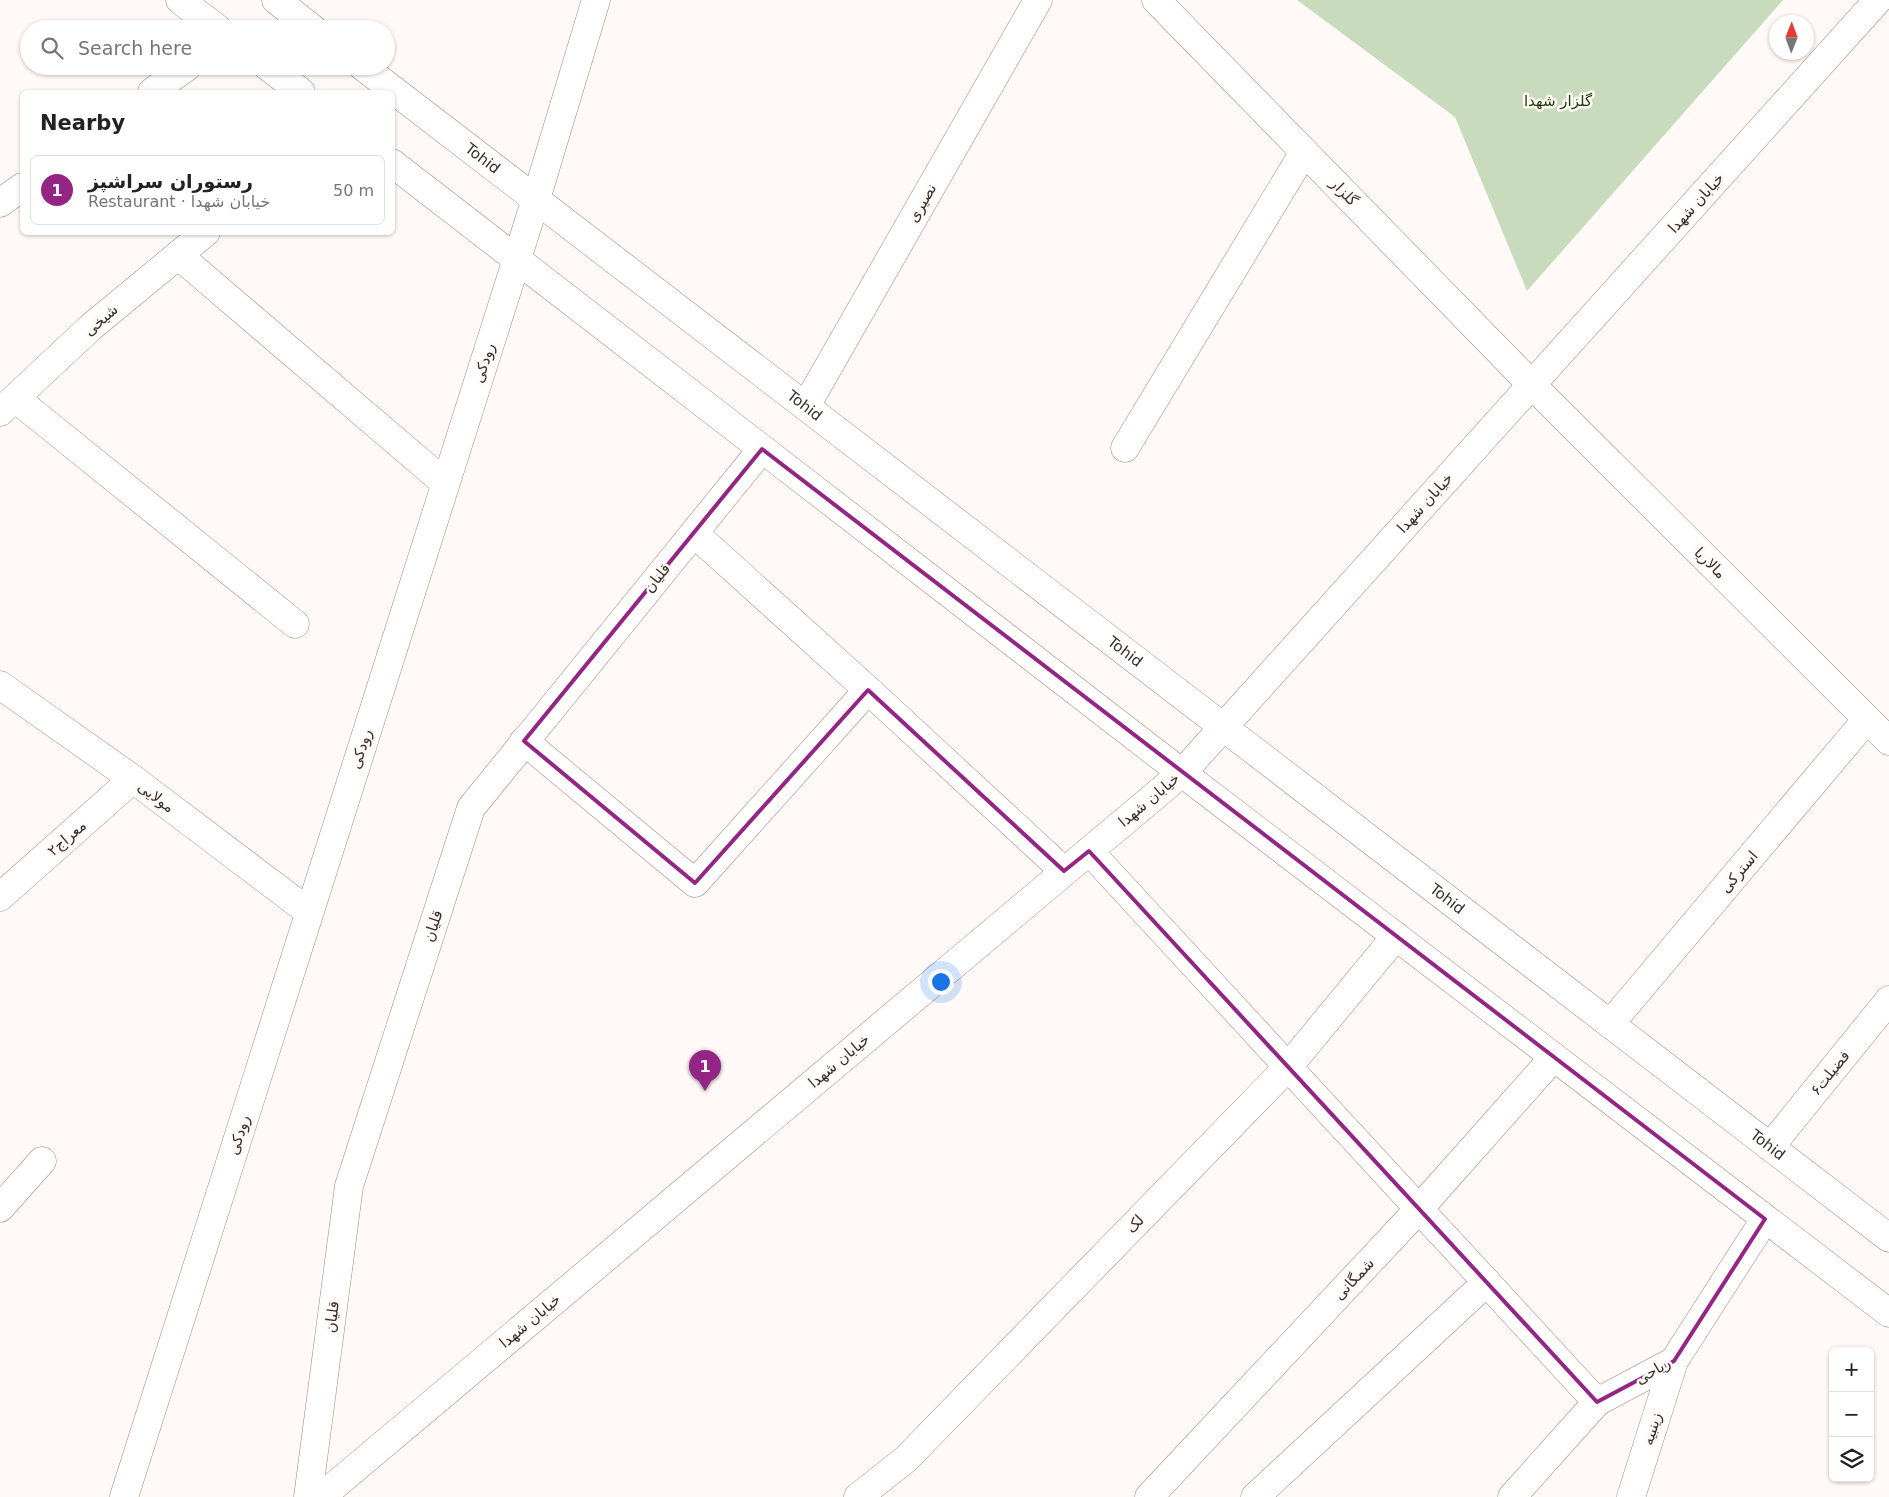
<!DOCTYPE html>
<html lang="en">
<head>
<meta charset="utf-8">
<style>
	body { margin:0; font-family:"DejaVu Sans",Cairo,sans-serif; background:#f2f2f2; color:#222 }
	.controls { position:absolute; right:15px; bottom:15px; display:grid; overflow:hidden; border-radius:8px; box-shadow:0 1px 4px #0004 }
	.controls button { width:45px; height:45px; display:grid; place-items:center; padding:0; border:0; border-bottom:1px solid #e0e0e0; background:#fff; color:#222; font:25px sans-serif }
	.compass { position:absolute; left:1769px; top:15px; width:45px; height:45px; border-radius:50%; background:#fff; box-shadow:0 1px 4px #0004; rotate:1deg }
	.you { position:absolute; left:940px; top:981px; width:18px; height:18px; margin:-12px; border:4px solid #fff; border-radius:50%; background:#1a73e8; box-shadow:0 0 0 8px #1a73e833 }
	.badge { display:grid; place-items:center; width:32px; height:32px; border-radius:50%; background:#952585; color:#fff; font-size:16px; font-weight:700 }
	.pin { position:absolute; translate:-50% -41px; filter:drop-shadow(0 1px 2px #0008) }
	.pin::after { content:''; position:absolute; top:26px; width:18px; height:15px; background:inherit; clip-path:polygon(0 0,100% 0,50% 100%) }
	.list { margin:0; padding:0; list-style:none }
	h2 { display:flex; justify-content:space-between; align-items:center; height:65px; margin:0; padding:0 20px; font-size:21px }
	h2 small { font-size:16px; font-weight:400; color:#767676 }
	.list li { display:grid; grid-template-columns:32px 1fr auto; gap:15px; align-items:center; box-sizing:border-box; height:70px; margin:0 10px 10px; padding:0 10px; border:1px solid #e0e0e0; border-radius:8px }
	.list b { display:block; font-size:19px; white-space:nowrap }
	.list p { margin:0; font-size:16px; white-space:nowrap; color:#767676 }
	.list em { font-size:16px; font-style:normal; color:#767676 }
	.icon { flex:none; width:28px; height:28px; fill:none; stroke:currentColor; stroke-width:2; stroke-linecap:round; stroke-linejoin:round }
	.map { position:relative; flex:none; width:1889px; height:1497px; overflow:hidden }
	.search { position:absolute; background:#fff; box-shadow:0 1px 4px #0004; left:20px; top:20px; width:375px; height:55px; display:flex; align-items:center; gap:12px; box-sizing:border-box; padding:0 18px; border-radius:28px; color:#767676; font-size:19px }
	.panel { position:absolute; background:#fff; box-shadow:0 1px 4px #0004; left:20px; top:90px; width:375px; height:145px; border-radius:8px }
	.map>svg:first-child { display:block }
	.green { fill:#c8dbbc }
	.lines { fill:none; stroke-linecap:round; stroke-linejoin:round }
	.street-casing { stroke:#9f897c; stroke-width:29 }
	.secondary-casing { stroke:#9f897c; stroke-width:29 }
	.street { stroke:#fff; stroke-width:28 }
	.secondary { stroke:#fff; stroke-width:28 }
	.marked { fill:none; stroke:#952585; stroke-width:4; stroke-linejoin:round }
	.labels { text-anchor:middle; stroke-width:5; stroke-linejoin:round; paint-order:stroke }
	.park-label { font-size:15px; fill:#1b3900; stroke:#fffaf7 }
	.street-label { font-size:15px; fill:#372e28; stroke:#fffaf7 }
</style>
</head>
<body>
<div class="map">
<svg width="1889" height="1497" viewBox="0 0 1889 1497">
	<rect width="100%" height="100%" fill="#fffaf7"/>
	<polygon class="green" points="1297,0 1783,0 1527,291 1455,117"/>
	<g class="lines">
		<g class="street-casing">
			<g id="street">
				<polyline points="152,92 188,66"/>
				<polyline points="0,203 22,187"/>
				<polyline points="178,255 445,483"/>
				<polyline points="15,398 295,624"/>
				<polyline points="806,406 1038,0"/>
				<polyline points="0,412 91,327 206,232"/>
				<polyline points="1125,448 1304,152"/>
				<polyline points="694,533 868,690 1064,871"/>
				<polyline points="0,685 133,779 309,912"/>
				<polyline points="524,741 695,883 868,690"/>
				<polyline points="1089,851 1597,1402"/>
				<polyline points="0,897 133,779"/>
				<polyline points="1610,1024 1867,719"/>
				<polyline points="1770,1147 1889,1000"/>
				<polyline points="0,1208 42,1161"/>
				<polyline points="308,1497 349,1186 471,808 762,449"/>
				<polyline points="858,1497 906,1459 1288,1067 1396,936"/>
				<polyline points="1149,1497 1419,1209 1554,1057"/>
				<polyline points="1255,1497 1487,1282"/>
				<polyline points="1512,1497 1597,1402 1674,1361 1765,1219"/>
				<polyline points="1631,1497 1674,1361"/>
			</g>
		</g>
		<g class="secondary-casing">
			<g id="secondary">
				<polyline points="180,0 218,29"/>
				<polyline points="276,0 313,29"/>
				<polyline points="1156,0 1532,385 1889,741"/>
				<polyline points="267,66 301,92"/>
				<path id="s1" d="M362 66 1889 1238"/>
				<polyline points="392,163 1182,773 1889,1313"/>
				<polyline points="124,1497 536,199 596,0"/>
				<polyline points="321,1497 1182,773 1878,0"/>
			</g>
		</g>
		<use href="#street" class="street"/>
		<use href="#secondary" class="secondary"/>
	</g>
	<path class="marked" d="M762 449 1765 1219 1674 1361 1597 1402 1089 851 1064 871 868 690 695 883 524 741Z"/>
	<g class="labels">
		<g class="park-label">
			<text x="1558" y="106">گلزار شهدا</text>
		</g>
		<g class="street-label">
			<text dy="5" stroke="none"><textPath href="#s1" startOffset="152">Tohid</textPath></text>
			<text transform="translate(1344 192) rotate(46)" y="5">گلزار</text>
			<text transform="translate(922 203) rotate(-60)" y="5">نصیری</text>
			<text transform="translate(1696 203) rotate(-48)" y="5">خیابان شهدا</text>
			<text transform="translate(101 320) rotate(-41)" y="5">شیخی</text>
			<text transform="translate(484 363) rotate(-72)" y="5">رودکی</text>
			<text dy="5" stroke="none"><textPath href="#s1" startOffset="558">Tohid</textPath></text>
			<text transform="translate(1425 503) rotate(-48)" y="5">خیابان شهدا</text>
			<text transform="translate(1710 563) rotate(45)" y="5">مالاریا</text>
			<text transform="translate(657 578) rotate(-51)" y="5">قلیان</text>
			<text dy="5" stroke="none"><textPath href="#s1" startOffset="962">Tohid</textPath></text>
			<text transform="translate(361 749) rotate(-72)" y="5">رودکی</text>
			<text transform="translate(156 797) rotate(37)" y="5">مولایی</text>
			<text transform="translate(1149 800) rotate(-40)" y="5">خیابان شهدا</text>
			<text transform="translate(67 838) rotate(-41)" y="5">معراج۲</text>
			<text transform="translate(1739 872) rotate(-50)" y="5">استرکی</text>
			<text dy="5" stroke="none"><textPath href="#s1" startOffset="1368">Tohid</textPath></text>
			<text transform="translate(433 926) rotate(-72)" y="5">قلیان</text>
			<text transform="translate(839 1061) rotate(-40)" y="5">خیابان شهدا</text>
			<text transform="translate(1830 1073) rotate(-51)" y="5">فضیلت۶</text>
			<text transform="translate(239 1135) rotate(-72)" y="5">رودکی</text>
			<text dy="5" stroke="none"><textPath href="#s1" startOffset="1772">Tohid</textPath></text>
			<text transform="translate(1135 1224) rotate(-46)" y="5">لک</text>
			<text transform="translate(1354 1279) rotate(-47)" y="5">شمگانی</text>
			<text transform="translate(332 1317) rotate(-83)" y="5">قلیان</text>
			<text transform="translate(530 1321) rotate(-40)" y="5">خیابان شهدا</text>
			<text transform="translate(1653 1371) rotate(-30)" y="5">ریاحی</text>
			<text transform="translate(1652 1429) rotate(-73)" y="5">زینبیه</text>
		</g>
	</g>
</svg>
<div class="controls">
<button>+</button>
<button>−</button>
<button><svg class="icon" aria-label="layers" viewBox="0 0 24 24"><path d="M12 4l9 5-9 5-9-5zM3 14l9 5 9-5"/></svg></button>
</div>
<svg class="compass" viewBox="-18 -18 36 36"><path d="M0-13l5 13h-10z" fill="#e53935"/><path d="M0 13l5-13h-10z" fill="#767676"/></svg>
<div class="you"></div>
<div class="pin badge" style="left:705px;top:1091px">1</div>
<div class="search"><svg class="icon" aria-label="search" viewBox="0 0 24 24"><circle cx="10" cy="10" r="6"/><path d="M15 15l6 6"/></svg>Search here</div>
<section class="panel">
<h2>Nearby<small></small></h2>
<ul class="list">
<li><span class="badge">1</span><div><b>رستوران سراشپز</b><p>Restaurant · خیابان شهدا</p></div><em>50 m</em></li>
</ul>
</section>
</div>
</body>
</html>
